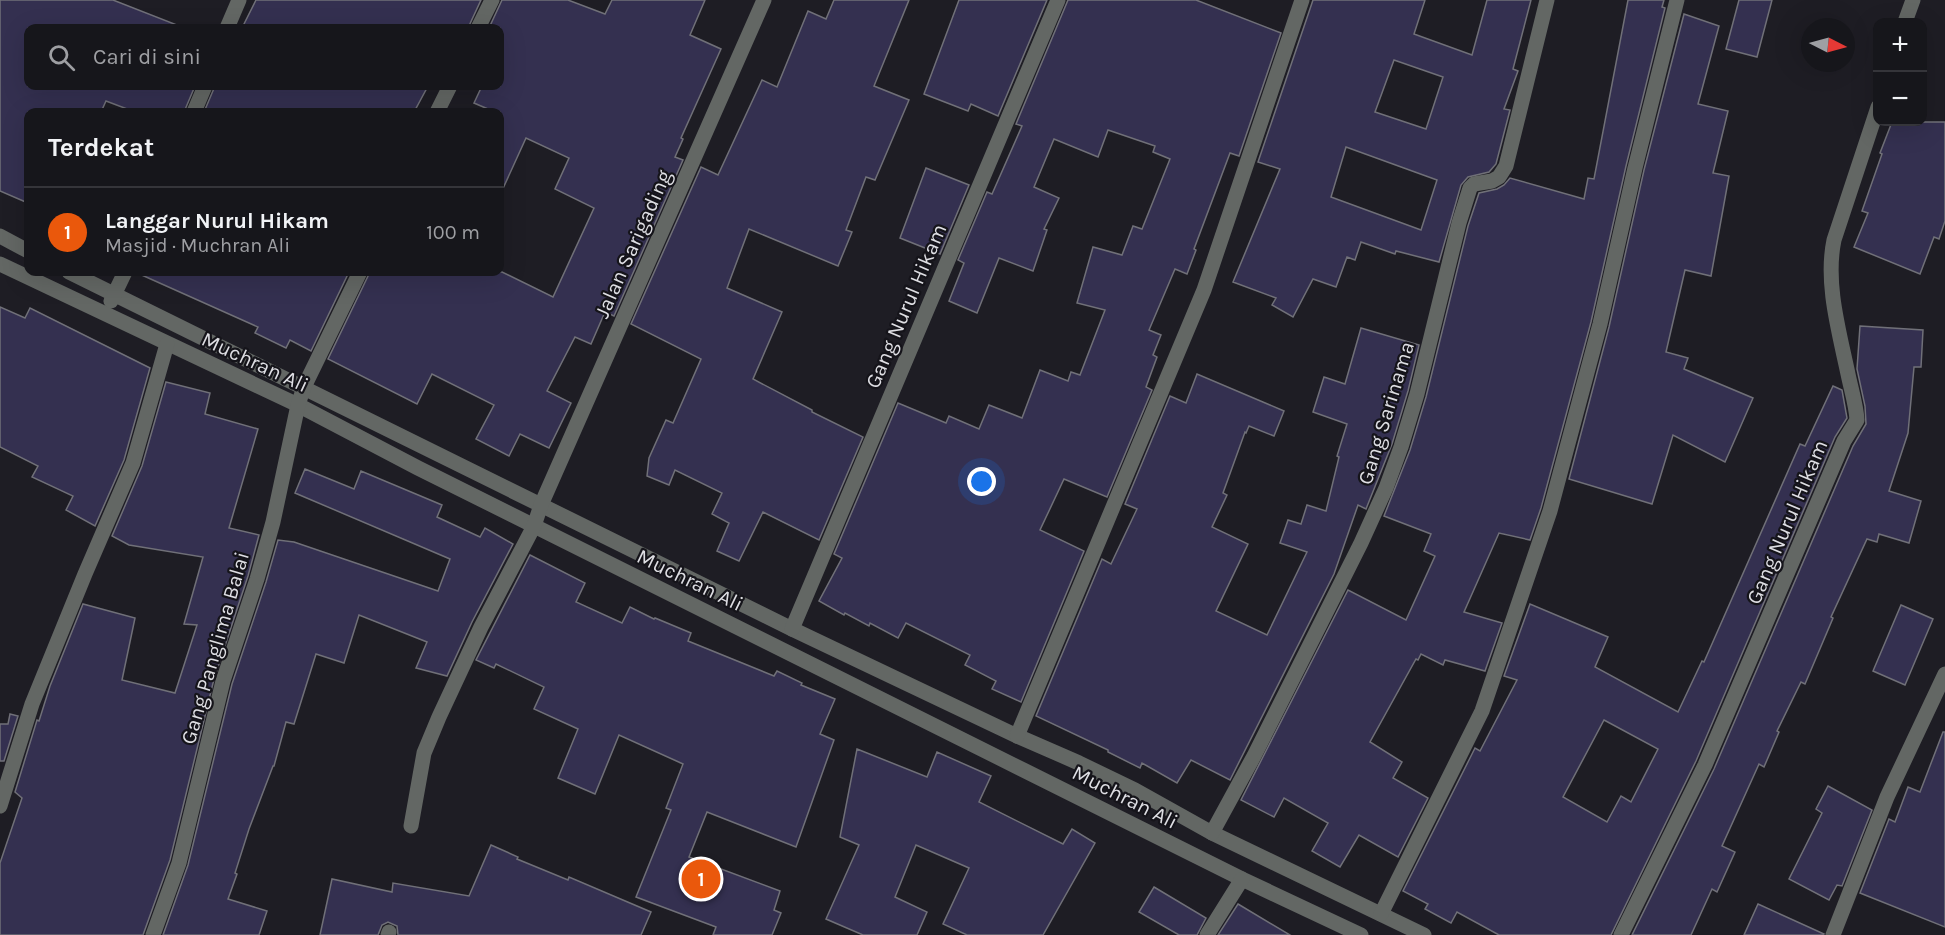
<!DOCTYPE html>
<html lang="id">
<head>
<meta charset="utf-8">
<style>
	body { margin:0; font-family:Karla,sans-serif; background:#232328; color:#f1f3f6 }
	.controls { position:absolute; right:18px; top:18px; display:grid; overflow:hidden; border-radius:12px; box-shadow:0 6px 24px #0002 }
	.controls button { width:54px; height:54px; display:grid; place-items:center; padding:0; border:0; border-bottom:2px solid #35353a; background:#16161b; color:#f1f3f6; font:30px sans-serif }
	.compass { position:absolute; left:1801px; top:18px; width:54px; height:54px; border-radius:50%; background:#16161b; box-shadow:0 6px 24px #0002; rotate:96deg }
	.you { position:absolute; left:982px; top:482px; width:21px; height:21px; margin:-15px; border:4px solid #fff; border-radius:50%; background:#1a73e8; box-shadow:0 0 0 9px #1a73e833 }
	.badge { display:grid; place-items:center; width:39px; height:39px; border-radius:50%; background:#ea580c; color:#fff; font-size:20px; font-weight:700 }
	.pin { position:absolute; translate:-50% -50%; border:3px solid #fff; box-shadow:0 2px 6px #0006 }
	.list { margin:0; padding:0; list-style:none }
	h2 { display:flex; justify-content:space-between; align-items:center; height:78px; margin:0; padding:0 24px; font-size:26px }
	h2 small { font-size:20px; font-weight:400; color:#9e9fa3 }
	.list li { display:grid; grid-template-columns:39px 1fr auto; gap:18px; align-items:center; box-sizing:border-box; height:90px; padding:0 24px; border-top:2px solid #35353a }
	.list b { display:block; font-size:22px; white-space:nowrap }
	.list p { margin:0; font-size:20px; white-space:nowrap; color:#9e9fa3 }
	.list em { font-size:20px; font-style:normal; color:#9e9fa3 }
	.icon { flex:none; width:33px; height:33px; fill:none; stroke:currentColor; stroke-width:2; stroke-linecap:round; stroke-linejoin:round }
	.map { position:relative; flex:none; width:1945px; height:935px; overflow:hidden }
	.search { position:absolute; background:#16161b; box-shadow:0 6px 24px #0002; left:24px; top:24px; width:480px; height:66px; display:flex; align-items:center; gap:15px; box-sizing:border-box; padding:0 21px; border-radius:12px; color:#9e9fa3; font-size:22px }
	.panel { position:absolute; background:#16161b; box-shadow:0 6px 24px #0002; left:24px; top:108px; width:480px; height:168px; border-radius:12px }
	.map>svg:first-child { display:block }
	.building { fill:#343050; stroke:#707078; stroke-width:1.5; fill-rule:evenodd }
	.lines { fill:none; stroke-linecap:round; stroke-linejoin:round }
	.minor { stroke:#636764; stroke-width:15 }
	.labels { text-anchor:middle; stroke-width:4.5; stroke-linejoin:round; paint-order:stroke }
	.street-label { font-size:21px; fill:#dedee3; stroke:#15141a }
</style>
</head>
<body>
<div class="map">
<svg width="1945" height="935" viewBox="0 0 1945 935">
	<rect width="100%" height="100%" fill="#1e1d24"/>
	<g class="building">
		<polygon points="0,0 113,0 182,27 181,28 28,28 28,86 195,86 184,112 135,112 106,101 101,112 28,112 28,203 0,191"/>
		<polygon points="256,0 481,0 468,28 242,28"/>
		<polygon points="502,0 568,0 605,14 612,0 705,0 690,35 721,49 681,138 683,139 675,157 683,160 614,316 605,312 591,344 575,337 547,391 571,403 549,448 520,434 509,456 476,439 494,405 432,374 417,404 328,359 370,272 502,272 553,297 594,208 555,189 569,158 526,138 500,195 500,112 495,112 474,103 482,86 500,86 500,28 489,28"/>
		<polygon points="834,0 909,0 874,86 909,100 875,180 866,177 846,230 852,232 838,266 749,229 727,288 782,312 753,379 812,410 812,412 863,437 819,540 763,512 739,561 717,551 729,523 712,514 722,493 675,470 669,485 647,476 649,458 666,420 673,423 701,359 631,324 701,167 718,175 762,80 777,87 808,11 826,19"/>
		<polygon points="959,0 1047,0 998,116 971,104 968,111 924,94"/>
		<polygon points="1068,0 1196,0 1281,33 1239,156 1230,153 1194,249 1196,250 1187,274 1175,269 1149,330 1161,335 1153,355 1157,357 1146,387 1152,390 1107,497 1064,479 1040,530 1084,551 1021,702 992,689 996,681 965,665 970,655 906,623 898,638 870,623 869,626 845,613 844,615 819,601 842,558 834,554 898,403 946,423 949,416 979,429 989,405 1022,418 1040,370 1068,381 1071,372 1080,375 1105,310 1077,303 1093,247 1122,255 1133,226 1142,229 1170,159 1153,152 1155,146 1108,130 1098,157 1054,139 1034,187 1059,198 1044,229 1047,230 1033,271 999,258 977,313 949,301 964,263 958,260 987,192 992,194 1022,126 1016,124"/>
		<path d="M1313 0H1425L1414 34 1472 55 1487 0H1531L1513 69 1518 71 1504 109 1510 110 1496 164 1489 172 1468 177 1461 185 1439 262 1396 251 1395 254 1361 242 1355 260 1347 257 1336 287 1313 279 1293 317 1272 305 1276 298 1233 282 1280 169 1258 162ZM1394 60 1443 77 1426 129 1375 112ZM1346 147 1437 180 1421 230 1331 197Z"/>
		<polygon points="1628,0 1664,0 1662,7 1665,8 1626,166 1591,322 1541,508 1530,540 1499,533 1464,612 1502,623 1485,671 1445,660 1443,665 1421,654 1418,660 1416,659 1370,742 1402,762 1393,778 1428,798 1398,857 1359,835 1340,867 1312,851 1328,823 1284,798 1274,817 1241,800 1348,590 1406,620 1435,556 1424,551 1431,534 1384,516 1410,450 1426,397 1468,226 1479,193 1497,189 1504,185 1510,178 1584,199 1588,178 1594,179"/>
		<polygon points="1739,0 1772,0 1757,57 1726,49"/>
		<polygon points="1684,14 1719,26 1698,104 1728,111 1713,173 1729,176 1711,276 1685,270 1666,352 1688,358 1684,369 1753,398 1725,462 1673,435 1652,504 1569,479 1609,327 1644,170"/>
		<polygon points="215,86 428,86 414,112 204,112"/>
		<polygon points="1892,122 1945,122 1945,221 1939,239 1934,237 1920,274 1854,247 1868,213 1862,211 1882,154 1880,153"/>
		<polygon points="926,168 969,185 940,254 900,238"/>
		<polygon points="135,272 349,272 311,351 290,340 286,348 255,333 258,327"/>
		<polygon points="0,307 25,318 30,308 150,368 124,460 95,526 66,510 73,496 32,477 38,466 0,447"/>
		<polygon points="1860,326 1923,330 1921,367 1914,367 1908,433 1889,491 1921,501 1909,543 1879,534 1877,542 1867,539 1831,617 1833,618 1805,684 1801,682 1777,731 1779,732 1764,767 1759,764 1722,846 1735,852 1717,892 1712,889 1691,935 1632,935 1714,769 1853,446 1866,424 1865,406 1857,369"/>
		<polygon points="1361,328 1419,345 1408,391 1392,444 1366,509 1358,505 1334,574 1230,780 1191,760 1177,783 1142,763 1140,768 1108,752 1108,750 1036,716 1102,559 1111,564 1137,509 1125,504 1170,396 1186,403 1197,374 1284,411 1274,436 1249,426 1246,433 1245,432 1223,493 1227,495 1212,527 1248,544 1216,611 1267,635 1307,552 1280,543 1288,520 1301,524 1307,505 1326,511 1339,457 1337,456 1347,424 1313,412 1324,377 1345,384"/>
		<polygon points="166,382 210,393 205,414 258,429 229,528 259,535 248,576 214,679 170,860 143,935 0,935 0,863 22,798 15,792 37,720 39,721 50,686 83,604 135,618 122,680 175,693 197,625 184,624 203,557 129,545 112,536 142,466"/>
		<path d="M1833 386 1842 390 1847 418 1835 437 1696 761 1611 935H1499L1457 912 1451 923 1425 909 1428 904 1403 891 1470 758 1475 748 1480 751 1517 680 1504 676 1530 604 1608 637 1595 667 1678 712 1702 661 1704 662 1800 444 1805 446ZM1604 720 1658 749 1631 802 1621 796 1607 822 1563 797Z"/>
		<polygon points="305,469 354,489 361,471 442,505 437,517 480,537 485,528 513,544 472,622 447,676 416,668 427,642 359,615 344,663 316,654 294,724 286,722 274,766 273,766 249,829 235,873 237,874 228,899 267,911 259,935 163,935 188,865 232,684 266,582 278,540 294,542 438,591 450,559 295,493"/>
		<polygon points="530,555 585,583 576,602 622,623 630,607 654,619 655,618 691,633 688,641 774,676 777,671 802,683 801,685 835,699 820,734 834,740 796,847 707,812 689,857 780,891 774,910 781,913 772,935 713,935 716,927 636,897 671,810 666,808 683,764 619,735 595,794 558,778 578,729 534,709 544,687 496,664 494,668 476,660"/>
		<polygon points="1901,605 1933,619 1905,685 1873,671"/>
		<polygon points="10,714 18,716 4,761 0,761 0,724 8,724"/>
		<polygon points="1943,732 1945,732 1945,927 1860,893 1889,819 1895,822 1908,787 1920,792"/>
		<polygon points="857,749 927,777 937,752 991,776 979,802 1063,844 1072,829 1095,843 1043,935 967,935 943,924 969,868 916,845 895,897 927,912 917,935 863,935 826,919 859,845 840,837"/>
		<polygon points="1828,786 1872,810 1842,886 1837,885 1829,900 1789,879 1822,813 1816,809"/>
		<polygon points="491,845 518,857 517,859 568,880 569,877 651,912 641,935 398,935 397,926 388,922 382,925 378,935 320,935 332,879 392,892 393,883 469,896"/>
		<polygon points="1154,887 1206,918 1197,935 1179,935 1139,912"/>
		<polygon points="1238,904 1290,935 1218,935"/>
		<polygon points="1758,904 1824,934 1823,935 1744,935"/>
	</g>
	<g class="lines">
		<g class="minor">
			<polyline points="1905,22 1913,0"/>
			<polyline points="227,28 239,0"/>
			<polyline points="478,28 492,0"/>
			<polyline points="194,112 205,86"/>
			<polyline points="437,112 450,86"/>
			<polyline points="0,236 28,251"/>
			<polyline points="0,264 298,405 418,468 1242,879 1361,935"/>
			<polyline points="69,272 792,629 1017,736 1079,763 1135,790 1212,833 1424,935"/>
			<polyline points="111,301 125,272"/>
			<polyline points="792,629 1058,0"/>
			<polyline points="1017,736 1204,290 1302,0"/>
			<polyline points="0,806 32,704 85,574 133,463 167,344"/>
			<polyline points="411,826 424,753 439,717 481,627 534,526 541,505 764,0"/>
			<polyline points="1212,833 1254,756 1361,543 1386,488 1401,447 1417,394 1459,223 1470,188 1474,184 1492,181 1499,177 1506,166 1547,0"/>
			<polyline points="1381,914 1482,711 1550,511 1600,324 1635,168 1677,0"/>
			<polyline points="153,935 179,863 223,681 257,579 273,522 298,405 304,387 360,272"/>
			<polyline points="388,935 389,932"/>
			<polyline points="1207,935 1242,879"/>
			<path d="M1621 935 1705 765 1844 441 1857 420C1856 404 1851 389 1848 374 1839 331 1825 283 1834 240L1878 107"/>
			<polyline points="1833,935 1887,797 1945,674"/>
		</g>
	</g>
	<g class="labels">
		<g class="street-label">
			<text transform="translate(633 244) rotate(-66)" y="7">Jalan Sarigading</text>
			<text transform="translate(906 306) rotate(-67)" y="7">Gang Nurul Hikam</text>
			<text transform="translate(255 362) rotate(25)" y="7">Muchran Ali</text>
			<text transform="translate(1386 413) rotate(-73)" y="7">Gang Sarinama</text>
			<text transform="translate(1787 522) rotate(-67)" y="7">Gang Nurul Hikam</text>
			<text transform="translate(690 580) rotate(26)" y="7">Muchran Ali</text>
			<text transform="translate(215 648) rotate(-74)" y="7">Gang Panglima Balai</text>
			<text transform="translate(1125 797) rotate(27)" y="7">Muchran Ali</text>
		</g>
	</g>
</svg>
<div class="controls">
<button>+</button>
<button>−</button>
</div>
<svg class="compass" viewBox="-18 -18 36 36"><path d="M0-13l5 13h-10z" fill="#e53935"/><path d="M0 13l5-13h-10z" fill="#9e9fa3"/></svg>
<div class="you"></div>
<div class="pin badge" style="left:701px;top:879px">1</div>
<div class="search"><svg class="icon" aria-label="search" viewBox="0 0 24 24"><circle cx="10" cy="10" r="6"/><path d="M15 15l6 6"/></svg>Cari di sini</div>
<section class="panel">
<h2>Terdekat<small></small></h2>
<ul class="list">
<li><span class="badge">1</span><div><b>Langgar Nurul Hikam</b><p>Masjid · Muchran Ali</p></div><em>100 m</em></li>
</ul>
</section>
</div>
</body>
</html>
